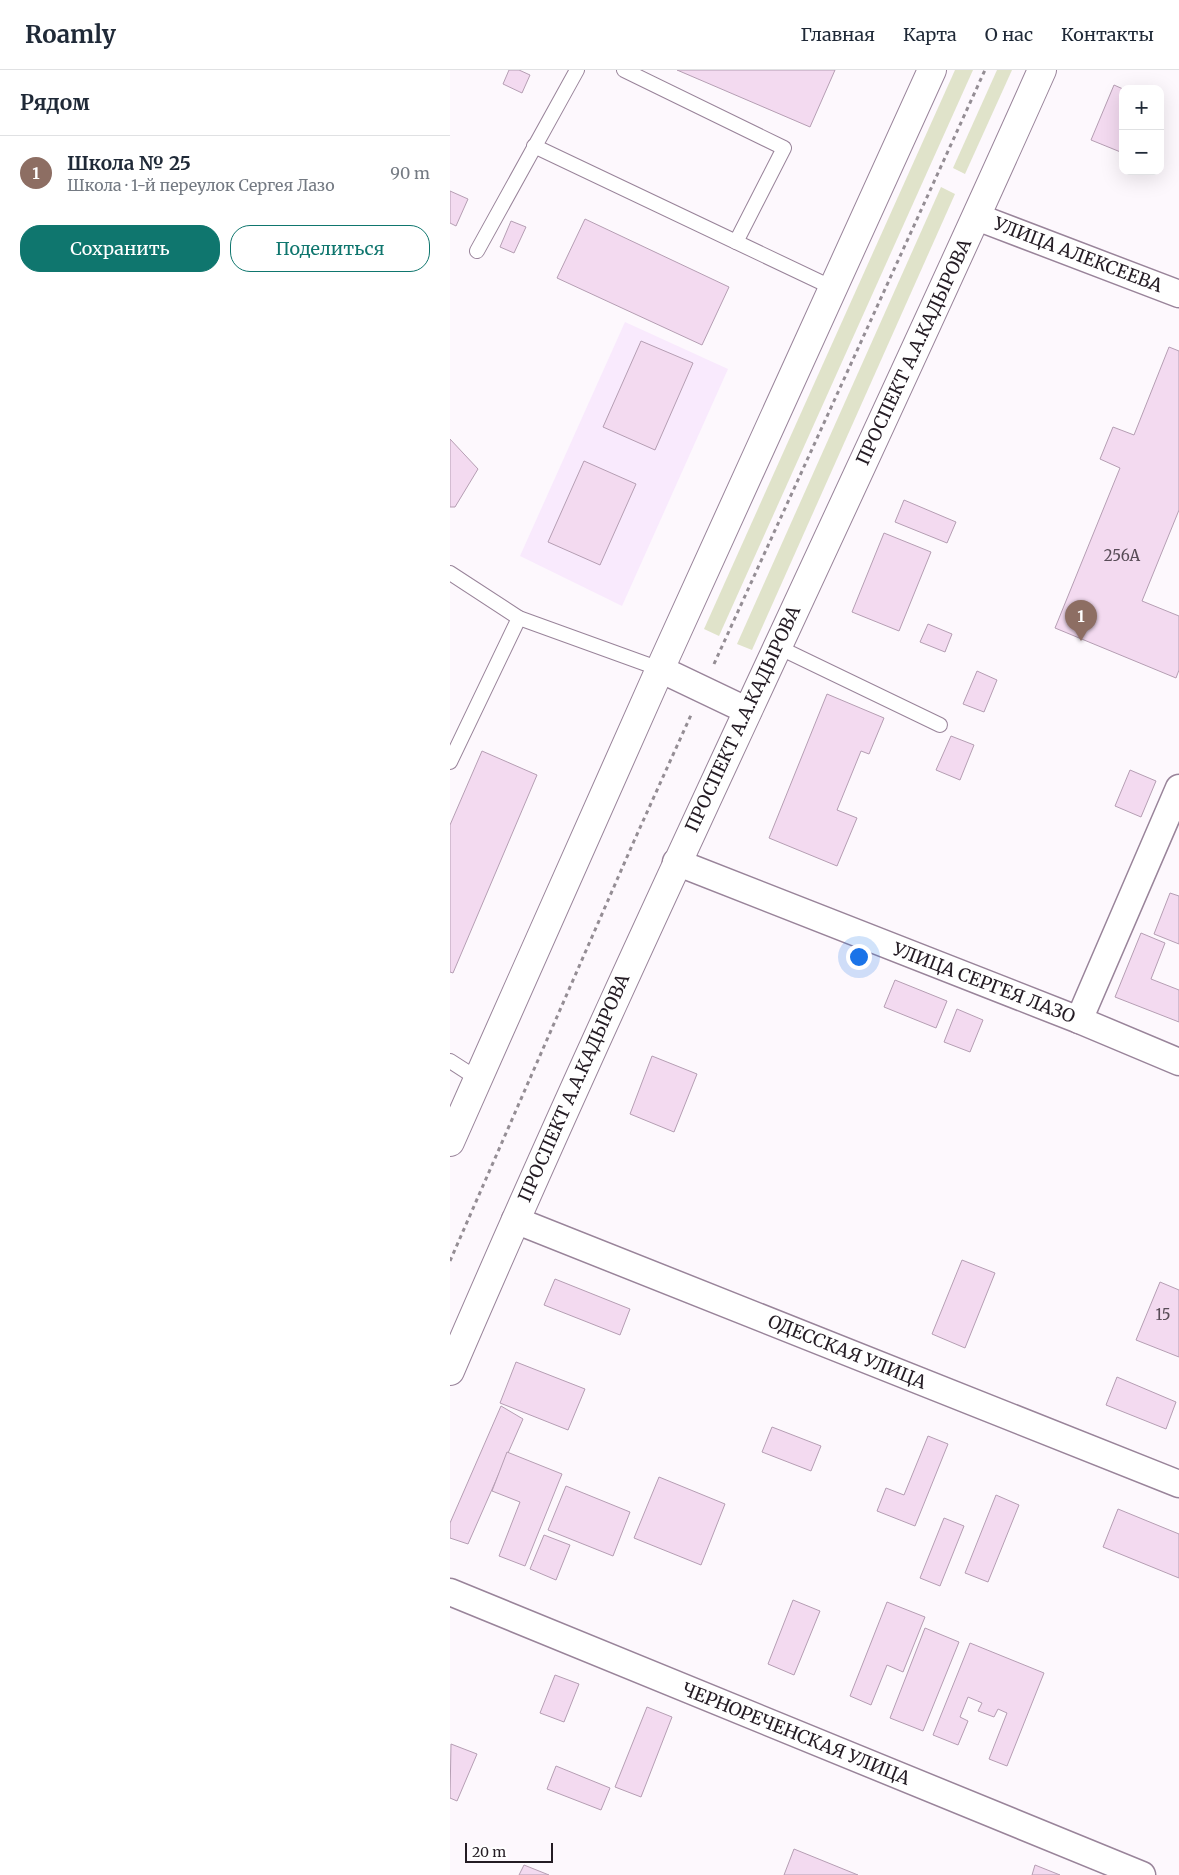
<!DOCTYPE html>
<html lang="ru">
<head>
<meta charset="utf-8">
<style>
	body { margin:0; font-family:Merriweather,serif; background:#f2f2f3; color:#1f2937 }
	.controls { position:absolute; right:15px; top:15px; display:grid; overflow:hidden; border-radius:10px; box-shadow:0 5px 20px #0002 }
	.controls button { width:45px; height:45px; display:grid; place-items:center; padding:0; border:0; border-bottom:1px solid #e0e1e3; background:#fff; color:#1f2937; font:25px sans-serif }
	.scale { position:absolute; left:15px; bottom:12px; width:88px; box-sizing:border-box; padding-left:5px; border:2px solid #241c24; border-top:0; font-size:14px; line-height:18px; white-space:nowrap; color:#241c24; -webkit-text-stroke:4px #fff; paint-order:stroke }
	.you { position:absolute; left:408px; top:886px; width:18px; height:18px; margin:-12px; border:4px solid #fff; border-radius:50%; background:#1a73e8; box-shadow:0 0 0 8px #1a73e833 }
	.badge { display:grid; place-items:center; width:32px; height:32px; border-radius:50%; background:#0f766e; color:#fff; font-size:16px; font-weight:700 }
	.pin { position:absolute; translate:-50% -41px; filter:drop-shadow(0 1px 2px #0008) }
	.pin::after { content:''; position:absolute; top:26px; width:18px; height:15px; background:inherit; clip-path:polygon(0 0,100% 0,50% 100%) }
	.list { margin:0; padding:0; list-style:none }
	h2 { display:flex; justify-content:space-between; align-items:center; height:65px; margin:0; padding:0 20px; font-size:21px }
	h2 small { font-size:16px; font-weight:400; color:#747a83 }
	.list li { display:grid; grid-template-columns:32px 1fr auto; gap:15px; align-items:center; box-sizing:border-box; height:75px; padding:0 20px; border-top:1px solid #e0e1e3 }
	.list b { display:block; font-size:19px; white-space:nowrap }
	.list p { margin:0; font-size:16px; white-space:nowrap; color:#747a83 }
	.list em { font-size:16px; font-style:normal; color:#747a83 }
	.actions { display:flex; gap:10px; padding:15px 20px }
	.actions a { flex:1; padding:11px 0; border:1px solid #0f766e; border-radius:20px; text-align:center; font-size:18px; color:#0f766e }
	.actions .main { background:#0f766e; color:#fff }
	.map { position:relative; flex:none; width:729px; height:1805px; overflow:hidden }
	header { display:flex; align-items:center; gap:30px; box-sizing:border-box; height:70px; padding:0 25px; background:#fff; border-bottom:1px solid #e0e1e3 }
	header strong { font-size:24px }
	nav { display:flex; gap:28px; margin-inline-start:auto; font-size:18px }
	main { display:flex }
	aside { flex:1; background:#fff }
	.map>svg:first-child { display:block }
	.commercial { fill:#f9eafd }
	.green { fill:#e0e3ca }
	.building { fill:#f3daf0; stroke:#b59eb3 }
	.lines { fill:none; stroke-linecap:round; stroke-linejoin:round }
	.lane-casing { stroke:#99849a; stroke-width:16 }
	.street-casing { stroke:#99849a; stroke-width:29 }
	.secondary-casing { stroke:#99849a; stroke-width:30 }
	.path { stroke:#948d94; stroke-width:3; stroke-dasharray:4 4; stroke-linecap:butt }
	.lane { stroke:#fff; stroke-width:14 }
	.street { stroke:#fff; stroke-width:26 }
	.secondary { stroke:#fff; stroke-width:28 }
	.labels { text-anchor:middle; stroke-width:4; stroke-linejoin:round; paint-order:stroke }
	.number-label { font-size:15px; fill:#584c57 }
	.street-label { font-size:18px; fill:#241c24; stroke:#fff }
</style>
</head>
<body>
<header>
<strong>Roamly</strong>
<nav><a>Главная</a><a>Карта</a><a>О нас</a><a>Контакты</a></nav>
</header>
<main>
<aside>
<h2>Рядом<small></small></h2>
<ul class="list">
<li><span class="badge" style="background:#8d6e63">1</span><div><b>Школа № 25</b><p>Школа · 1-й переулок Сергея Лазо</p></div><em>90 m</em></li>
</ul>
<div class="actions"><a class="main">Сохранить</a><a>Поделиться</a></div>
</aside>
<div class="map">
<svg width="729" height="1805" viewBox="0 0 729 1805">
	<rect width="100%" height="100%" fill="#fdf8fd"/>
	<polygon class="commercial" points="175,252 278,299 172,536 70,486"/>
	<g class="green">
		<polygon points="505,0 523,0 269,566 254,559"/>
		<polygon points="547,0 562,0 515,104 503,98"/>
		<polygon points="491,117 505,124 302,580 287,574"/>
	</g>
	<g class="building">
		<polygon points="59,0 69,0 80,5 72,23 53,14"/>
		<polygon points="227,0 385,0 360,57"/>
		<polygon points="664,15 673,19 673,83 641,70"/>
		<polygon points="0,121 18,129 6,156 0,153"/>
		<polygon points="135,149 279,217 252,275 107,208"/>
		<polygon points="61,151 76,157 64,183 50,177"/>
		<polygon points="191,271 243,293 205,380 153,357"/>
		<polygon points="719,277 729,281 729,440 692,531 729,546 729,600 726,608 605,558 670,398 650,389 663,357 684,365"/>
		<polygon points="0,369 28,399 5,437 0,437"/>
		<polygon points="134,391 186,414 150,495 98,472"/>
		<polygon points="454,430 506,452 497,473 445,452"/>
		<polygon points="434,463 481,482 449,561 402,542"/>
		<polygon points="478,554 502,564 495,582 470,572"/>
		<polygon points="527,601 547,610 534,642 513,634"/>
		<polygon points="377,624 434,648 419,684 411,681 387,740 407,748 387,796 319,768"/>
		<polygon points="501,666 524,675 510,710 486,700"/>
		<polygon points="32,681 87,705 3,903 0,902 0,755"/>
		<polygon points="680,700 706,711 691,747 665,736"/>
		<polygon points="720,823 729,826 729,874 704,864"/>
		<polygon points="691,863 715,873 701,909 729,920 729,952 665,927"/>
		<polygon points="445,910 497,931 486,958 434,937"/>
		<polygon points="507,939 533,950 520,982 494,972"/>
		<polygon points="202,986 247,1004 224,1062 180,1044"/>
		<polygon points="512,1190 545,1203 515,1278 482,1264"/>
		<polygon points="105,1209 180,1239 170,1265 94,1235"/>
		<polygon points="710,1212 729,1220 729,1287 686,1270"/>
		<polygon points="66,1292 135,1319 118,1360 50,1333"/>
		<polygon points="667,1307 726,1332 716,1359 656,1335"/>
		<polygon points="51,1336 73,1349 18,1474 0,1468 0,1453"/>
		<polygon points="322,1357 371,1376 361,1401 312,1382"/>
		<polygon points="478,1366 498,1374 465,1456 427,1441 436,1418 454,1425"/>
		<polygon points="57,1382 112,1404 75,1496 49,1486 70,1432 42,1421"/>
		<polygon points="209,1407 275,1434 251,1495 184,1468"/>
		<polygon points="116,1416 180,1442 163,1486 98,1460"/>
		<polygon points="546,1425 569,1435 538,1512 515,1503"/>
		<polygon points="668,1439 729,1464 729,1508 653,1477"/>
		<polygon points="494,1448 514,1456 490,1516 470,1508"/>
		<polygon points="94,1465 120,1475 106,1510 80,1499"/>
		<polygon points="343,1530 370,1541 344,1605 318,1594"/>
		<polygon points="437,1532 475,1547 453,1602 437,1595 421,1635 400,1626"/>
		<polygon points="475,1558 509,1572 473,1661 440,1648"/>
		<polygon points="520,1573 594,1603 557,1696 539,1689 557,1643 548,1639 544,1647 528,1641 532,1633 518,1627 510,1647 518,1651 508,1675 483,1665"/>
		<polygon points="105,1605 129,1614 114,1652 90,1643"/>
		<polygon points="197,1637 222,1647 191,1727 165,1717"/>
		<polygon points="1,1674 27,1684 7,1731 0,1728"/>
		<polygon points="106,1696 160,1718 151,1740 97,1719"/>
		<polygon points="344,1779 408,1805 334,1805"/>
		<polygon points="74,1795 99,1805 69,1805"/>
		<polygon points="585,1795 610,1805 582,1805"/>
	</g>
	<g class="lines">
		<g class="lane-casing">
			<g id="lane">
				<polyline points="174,0 334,78 286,172"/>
				<polyline points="84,76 383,218"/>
				<polyline points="27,181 127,0"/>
				<polyline points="0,503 69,548 210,599"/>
				<polyline points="328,577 490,655"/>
				<polyline points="0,692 69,548"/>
				<polyline points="0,991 28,1009"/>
			</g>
		</g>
		<g class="street-casing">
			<g id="street">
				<polyline points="527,147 729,224"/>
				<polyline points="210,599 298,641"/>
				<polyline points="226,792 629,950 729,992"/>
				<polyline points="629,950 729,718"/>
				<polyline points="65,1150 729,1414"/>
				<polyline points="0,1522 692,1805"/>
			</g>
		</g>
		<g class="secondary-casing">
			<g id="secondary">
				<polyline points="0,1072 210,599 482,0"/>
				<path d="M0 1301C188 863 398 436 592 0"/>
			</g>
		</g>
		<g class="path">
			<polyline points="264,594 535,0"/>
			<polyline points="0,1191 184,771 241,645"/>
		</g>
		<use href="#lane" class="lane"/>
		<use href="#street" class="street"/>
		<use href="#secondary" class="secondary"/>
	</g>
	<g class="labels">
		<g class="number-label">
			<text x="672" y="491">256А</text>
			<text x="713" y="1250">15</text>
		</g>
		<g class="street-label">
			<text transform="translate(628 185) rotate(21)" y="6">УЛИЦА АЛЕКСЕЕВА</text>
			<text transform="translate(464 282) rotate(-65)" y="6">ПРОСПЕКТ А.А.КАДЫРОВА</text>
			<text transform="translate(293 649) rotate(-65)" y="6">ПРОСПЕКТ А.А.КАДЫРОВА</text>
			<text transform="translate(534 913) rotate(21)" y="6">УЛИЦА СЕРГЕЯ ЛАЗО</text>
			<text transform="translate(124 1018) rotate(-66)" y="6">ПРОСПЕКТ А.А.КАДЫРОВА</text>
			<text transform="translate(397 1282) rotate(22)" y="6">ОДЕССКАЯ УЛИЦА</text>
			<text transform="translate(346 1664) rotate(22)" y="6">ЧЕРНОРЕЧЕНСКАЯ УЛИЦА</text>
		</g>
	</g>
</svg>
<div class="controls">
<button>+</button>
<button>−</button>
</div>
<div class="scale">20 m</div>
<div class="you"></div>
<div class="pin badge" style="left:631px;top:571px;background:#8d6e63">1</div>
</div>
</main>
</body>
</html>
